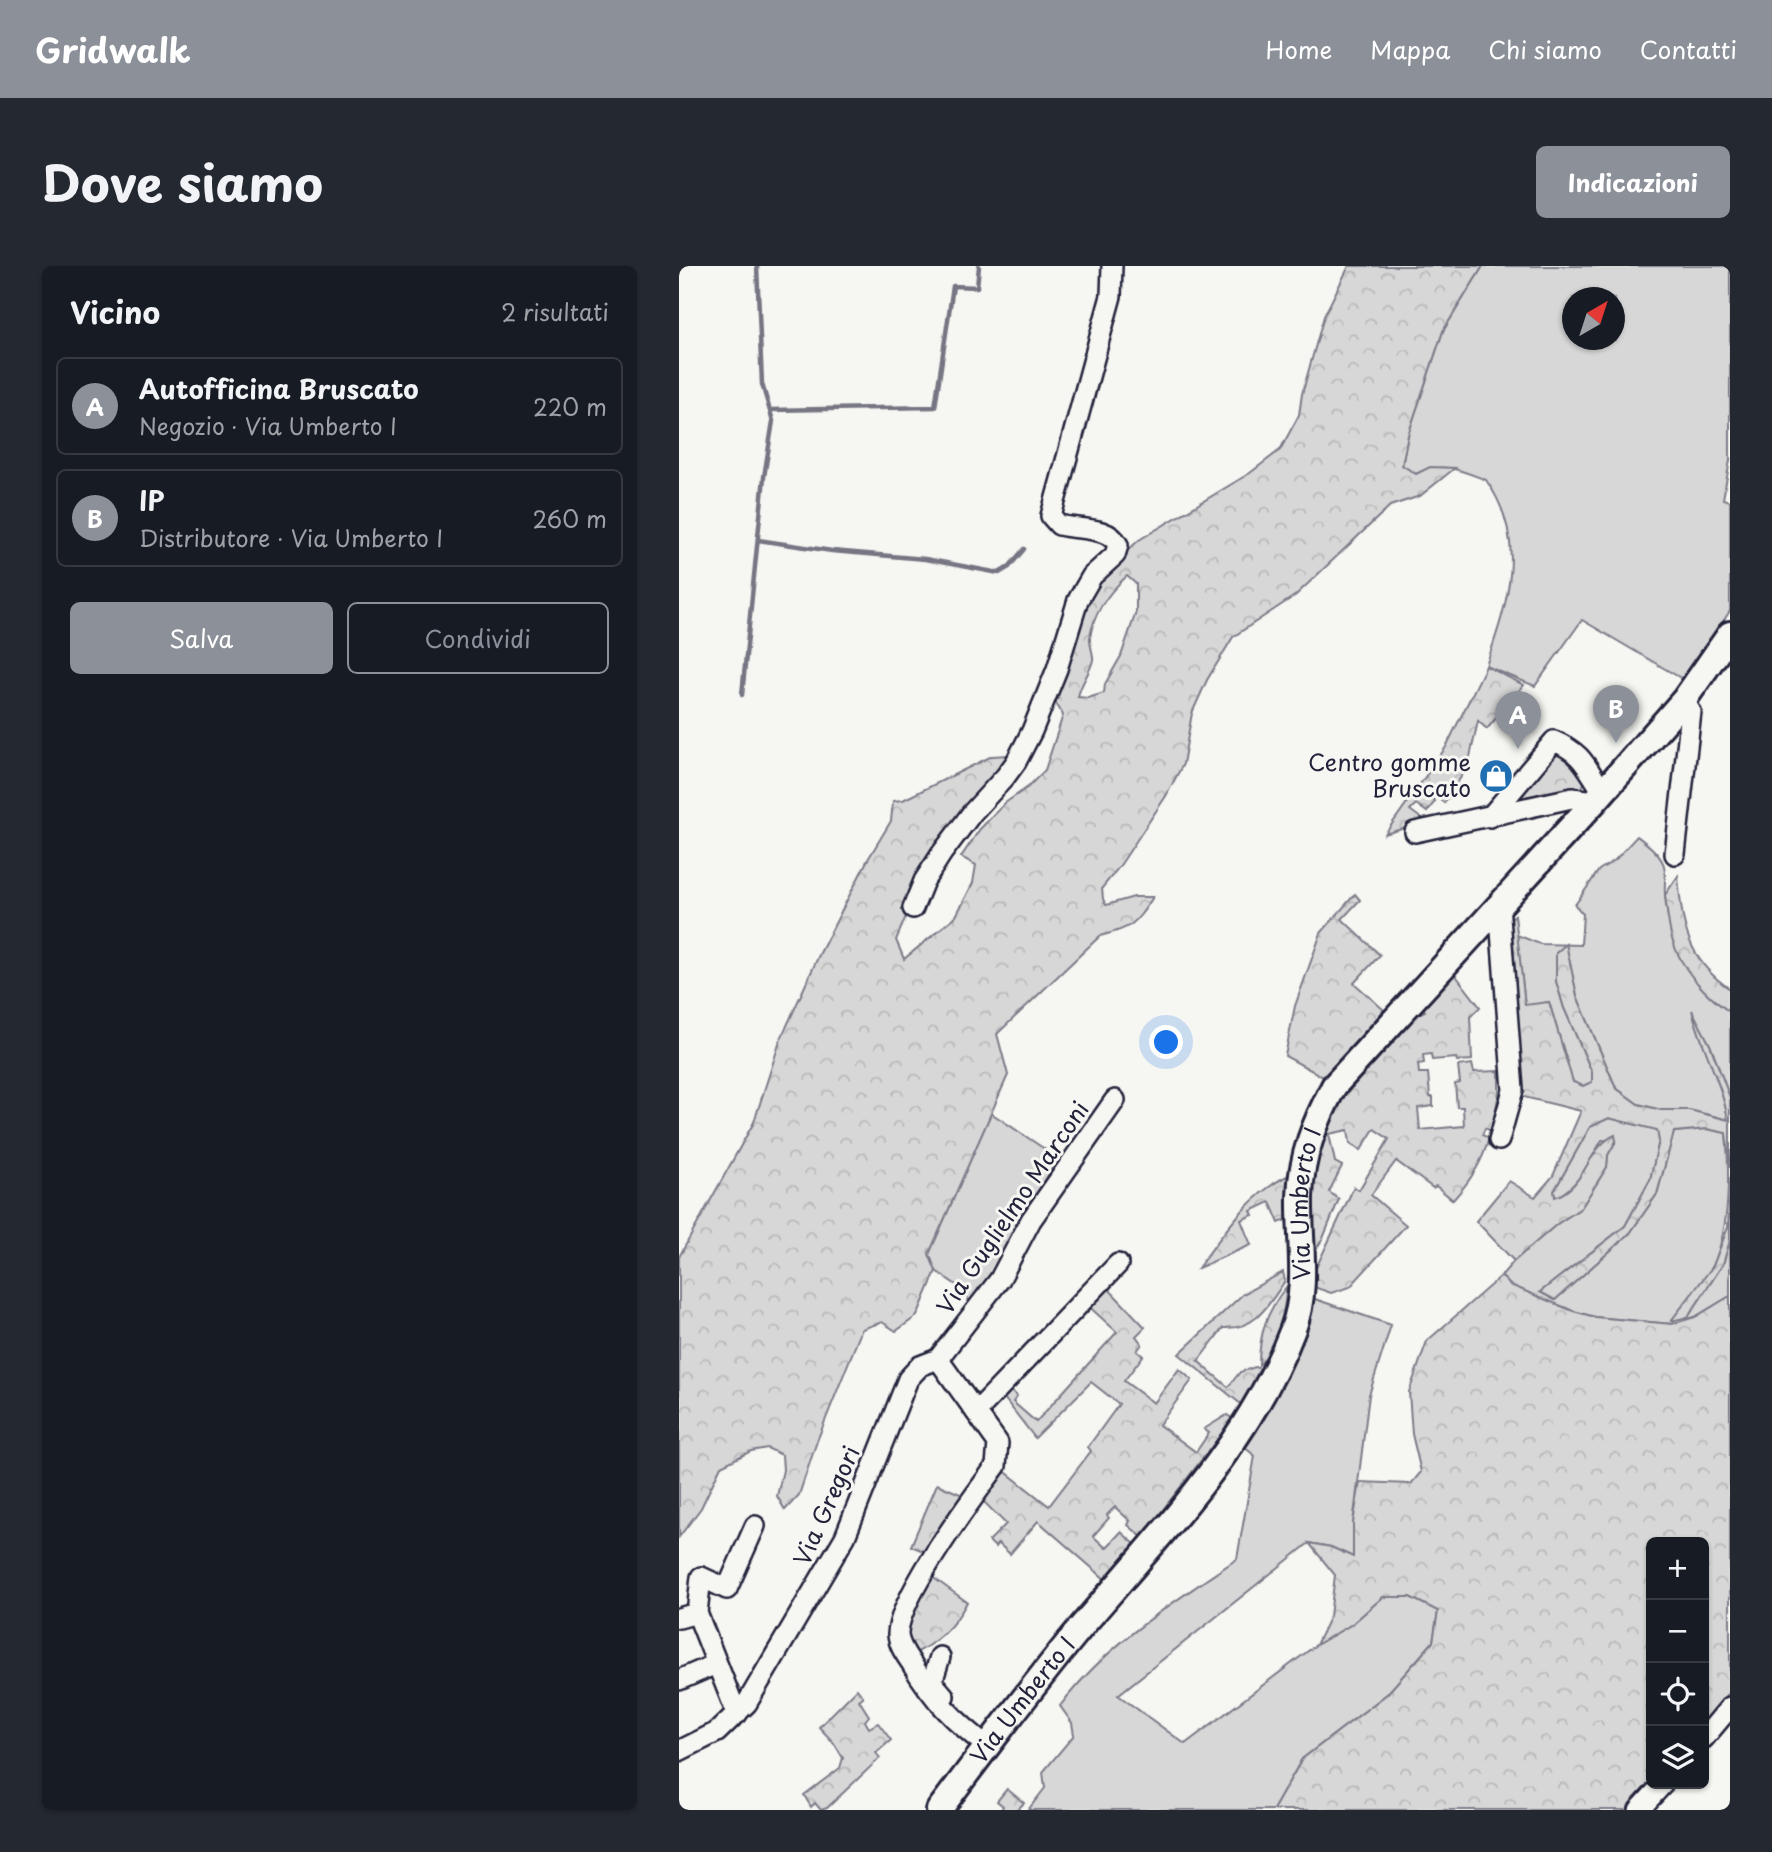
<!DOCTYPE html>
<html lang="it">
<head>
<meta charset="utf-8">
<style>
	body { margin:0; font-family:"Playpen Sans",sans-serif; background:#242831; color:#f1f3f6 }
	.controls { position:absolute; right:21px; bottom:21px; display:grid; overflow:hidden; border-radius:10px; box-shadow:0 2px 5px #0004 }
	.controls button { width:63px; height:63px; display:grid; place-items:center; padding:0; border:0; border-bottom:2px solid #363941; background:#171b24; color:#f1f3f6; font:35px sans-serif }
	.compass { position:absolute; left:883px; top:21px; width:63px; height:63px; border-radius:50%; background:#171b24; box-shadow:0 2px 5px #0004; rotate:39deg }
	.you { position:absolute; left:488px; top:777px; width:24px; height:24px; margin:-18px; border:5px solid #fff; border-radius:50%; background:#1a73e8; box-shadow:0 0 0 10px #1a73e833 }
	.badge { display:grid; place-items:center; width:46px; height:46px; border-radius:50%; background:#8c9099; color:#fff; font-size:23px; font-weight:700 }
	.pin { position:absolute; translate:-50% -58px; filter:drop-shadow(0 2px 4px #0008) }
	.pin::after { content:''; position:absolute; top:37px; width:24px; height:21px; background:inherit; clip-path:polygon(0 0,100% 0,50% 100%) }
	.list { margin:0; padding:0; list-style:none }
	h2 { display:flex; justify-content:space-between; align-items:center; height:91px; margin:0; padding:0 28px; font-size:30px }
	h2 small { font-size:23px; font-weight:400; color:#9ea1a6 }
	.list li { display:grid; grid-template-columns:46px 1fr auto; gap:21px; align-items:center; box-sizing:border-box; height:98px; margin:0 14px 14px; padding:0 14px; border:2px solid #363941; border-radius:10px }
	.list b { display:block; font-size:26px; white-space:nowrap }
	.list p { margin:0; font-size:23px; white-space:nowrap; color:#9ea1a6 }
	.list em { font-size:23px; font-style:normal; color:#9ea1a6 }
	.actions { display:flex; gap:14px; padding:21px 28px }
	.actions a { flex:1; padding:16px 0; border:2px solid #8c9099; border-radius:10px; text-align:center; font-size:24px; color:#8c9099 }
	.actions .main { background:#8c9099; color:#fff }
	.icon { flex:none; width:38px; height:38px; fill:none; stroke:currentColor; stroke-width:2; stroke-linecap:round; stroke-linejoin:round }
	.map { position:relative; flex:none; width:1051px; height:1544px; overflow:hidden; border-radius:10px }
	header { display:flex; align-items:center; gap:42px; box-sizing:border-box; height:98px; padding:0 35px; background:#8c9099; color:#fff }
	header strong { font-size:33px }
	nav { display:flex; gap:38px; margin-inline-start:auto; font-size:24px }
	.intro { display:flex; align-items:center; justify-content:space-between; box-sizing:border-box; height:168px; padding:0 42px }
	h1 { margin:0; font-size:49px }
	.button { padding:18px 32px; border-radius:10px; background:#8c9099; color:#fff; font-size:24px; font-weight:700 }
	main { display:flex; gap:42px; padding:0 42px }
	aside { flex:1; background:#171b24; border-radius:10px; box-shadow:0 2px 5px #0004 }
	.map>svg:first-child { display:block }
	.grass { fill:#d7d7d7; stroke:#7c7c89; stroke-width:2; fill-rule:evenodd }
	.forest { fill:url(#forest-crowns); stroke:#7c7c89; stroke-width:2; fill-rule:evenodd }
	.lines { fill:none; stroke-linecap:round; stroke-linejoin:round }
	.stream { stroke:#757583; stroke-width:4.5 }
	.minor-casing { stroke:#22223b; stroke-width:24 }
	.major-casing { stroke:#22223b; stroke-width:30 }
	.minor { stroke:#f6f6f2; stroke-width:19 }
	.major { stroke:#f6f6f2; stroke-width:24 }
	.labels { text-anchor:middle; stroke-width:6; stroke-linejoin:round; paint-order:stroke }
	.poi-label { font-size:23px; fill:#22223b; stroke:#f6f6f2; text-anchor:end }
	.street-label { font-size:23px; fill:#22223b; stroke:#f6f6f2 }
</style>
</head>
<body>
<header>
<strong>Gridwalk</strong>
<nav><a>Home</a><a>Mappa</a><a>Chi siamo</a><a>Contatti</a></nav>
</header>
<div class="intro"><h1>Dove siamo</h1><a class="button">Indicazioni</a></div>
<main>
<aside>
<h2>Vicino<small>2 risultati</small></h2>
<ul class="list">
<li><span class="badge">A</span><div><b>Autofficina Bruscato</b><p>Negozio · Via Umberto I</p></div><em>220 m</em></li>
<li><span class="badge">B</span><div><b>IP</b><p>Distributore · Via Umberto I</p></div><em>260 m</em></li>
</ul>
<div class="actions"><a class="main">Salva</a><a>Condividi</a></div>
</aside>
<div class="map">
<svg width="1051" height="1544" viewBox="0 0 1051 1544">
	<defs>
		<pattern id="forest-crowns" width="20" height="18" patternUnits="userSpaceOnUse" patternTransform="scale(1.75)"><rect width="20" height="18" fill="#d7d7d7"/><path d="M2 6a3 3 0 1 1 6 0M12 15a3 3 0 1 1 6 0" fill="none" stroke="#b8b8b9"/></pattern>
	</defs>
	<rect width="100%" height="100%" fill="#f6f6f2"/>
	<filter id="ink" filterUnits="userSpaceOnUse"><feTurbulence type="fractalNoise" baseFrequency=".0143" numOctaves="2"/><feDisplacementMap in="SourceGraphic" scale="14" xChannelSelector="R" yChannelSelector="G"/><feConvolveMatrix kernelMatrix="1 2 1 2 8 2 1 2 1" color-interpolation-filters="sRGB"/></filter>
	<g filter="url(#ink)">
		<g class="grass">
			<path d="M804 0H1051V194L1044 233 1051 235V345L1005 414 903 354 856 420 807 400C829 335 850 275 807 214 781 204 763 195 737 208L723 200 729 169 764 65ZM894 32H936V74H894Z"/>
			<path d="M958 570C967 577 979 586 984 597 988 605 985 619 986 629 990 677 1010 719 1051 746V832L1031 779 1014 748 1042 825 1050 854 1010 844H982L959 838 937 822 898 730 887 679 877 715 885 742 913 806V816L904 820 894 816 870 736 846 740 838 669 861 678 902 679 904 648 896 639 920 604 936 594Z"/>
			<polygon points="312,847 379,892 293,1043 286,1025 257,1005 250,988"/>
			<path d="M930 852 979 864 980 875 971 914 946 960 861 1026 876 1034 951 967 978 928 995 866 1028 863 1047 867C1051 911 1051 963 1033 1002 1022 1020 1006 1037 993 1054L1009 1051 1044 998 1051 974V1030L1016 1051 993 1058 916 1051 894 1045 831 1019 822 1010 835 995 878 958 902 942 928 901 929 889 937 875 923 874C910 896 900 921 876 932L875 925 911 861Z"/>
			<path d="M630 1031 712 1059 690 1129 674 1257V1291L652 1281 630 1277 439 1429 506 1478 637 1379 673 1358 704 1331H731L759 1345 754 1376 708 1428 623 1493 594 1544H349L366 1522 364 1506 395 1469 393 1457 381 1440C428 1378 494 1336 558 1293L576 1190 564 1180Z"/>
		</g>
		<g class="forest">
			<path d="M670 0H804L764 65 729 169 723 199 737 208 751 201 776 202 741 230 711 240 617 329 554 371 528 414 513 447 504 498 487 530 440 601 423 622 424 633 427 639 455 631H474C456 658 454 662 421 670L318 768 329 809 250 988 257 1005 238 1050 217 1065 203 1056 183 1063 138 1175 120 1229 106 1244 98 1230 104 1204 103 1189 88 1182 72 1185 42 1200 22 1242 0 1271V991L75 856 101 775 140 689 188 595 212 555 214 535 224 534 313 490 329 489 324 506 243 612 217 674 225 693 277 650 294 617 297 599 282 591 301 563 326 537 349 521 366 504 384 449 375 434 404 334 424 307 460 274 571 207 601 184 620 149 623 128 645 50ZM448 310 457 318V346L442 390 426 418 425 427 409 432 399 431C401 418 411 407 414 394 415 387 410 379 411 372 414 348 430 326 448 310Z"/>
			<polygon points="807,400 845,419 808,463 799,455 789,500 765,537 761,534 763,532 756,526 752,531 756,535 748,546 737,538 731,544 743,553 736,559 706,568 767,481"/>
			<polygon points="875,484 887,485 906,515 903,522 826,540"/>
			<path d="M999 610C1003 658 1008 694 1051 723V746C1026 729 1002 703 993 673 989 659 988 643 986 629Z"/>
			<polygon points="676,628 681,634 663,653 701,689 675,717 705,744 646,812 606,790 616,740 642,667"/>
			<path d="M836 649 846 739 870 736 894 816 904 820 913 816V806L885 742 877 715V687L887 678 898 730 937 822 959 838 982 844H1010L1049 854C1043 816 1022 781 1013 744L1031 779 1051 832V902L1047 867 1028 863 995 866 978 928 951 967 876 1034 861 1026 946 960 971 914 980 875 978 864 930 852 911 861 875 925 876 931C907 921 908 881 936 869L937 875 929 889 928 901 902 942 878 958 835 995 797 955 830 915 856 931 874 910 902 845 841 830 827 655Z"/>
			<path d="M768 698 801 741 791 751 793 794 778 795 777 792 753 794 752 788 744 789 745 797 739 798 740 807H749L751 831H754V840L739 842 741 864 785 860 784 841H778L776 818 781 817 779 800 793 798 795 806 820 805V828L812 865 806 862 803 869 810 872C803 897 791 915 774 934L757 920 754 922 717 895 692 929 727 959 671 1021 652 1027 629 1019 675 921 680 924 710 873 695 863 682 884 671 877 669 864 650 868 656 896 663 900 650 926 660 933 645 970 628 999 634 868 715 760 746 745 735 732Z"/>
			<path d="M610 909 611 952 600 957 591 936 572 945 574 949 562 954 572 979 519 1002C545 967 569 929 610 909Z"/>
			<polygon points="1051,918 1051,974 1044,998 1009,1051 992,1055 1034,1000 1049,961"/>
			<path d="M604 1006 606 1015C589 1039 577 1064 544 1062L519 1095 549 1121 561 1106 576 1101 583 1104 563 1139 500 1088 564 1028Z"/>
			<polygon points="822,1010 831,1019 894,1045 916,1051 993,1058 1016,1051 1051,1030 1051,1426 1025,1455 1025,1276 972,1276 972,1517 949,1544 594,1544 623,1493 708,1428 754,1376 759,1345 731,1331 704,1331 673,1358 637,1379 651,1350 656,1309 630,1277 652,1281 674,1291 674,1257 681,1216 732,1218 742,1206 733,1168 730,1126 748,1075"/>
			<polygon points="424,1017 466,1061 457,1070 463,1078 458,1085 464,1090 445,1115 475,1137 500,1103 513,1114 480,1159 517,1186 530,1167 525,1163 548,1149 554,1153 463,1271 449,1259 451,1255 436,1241 428,1249 430,1252 414,1270 427,1282 442,1266 457,1279 427,1314 359,1255 331,1288 319,1277 316,1281 310,1275 327,1258 302,1233 324,1204 370,1240 412,1185 409,1181 440,1138 412,1116 356,1172 322,1128 328,1121 338,1130 334,1136 357,1156 438,1066 406,1037"/>
			<path d="M607 1021C608 1040 595 1086 580 1099 580 1068 588 1045 607 1021Z"/>
			<polygon points="258,1218 288,1231 249,1287 232,1280"/>
			<path d="M252 1310 288 1336C276 1359 257 1378 232 1389L224 1372 227 1353Z"/>
			<polygon points="178,1423 184,1431 180,1434 190,1450 186,1455 190,1462 199,1457 212,1474 197,1487 201,1492 148,1542 142,1544 136,1537 132,1541 125,1529 161,1502 164,1492 155,1477 140,1461"/>
			<polygon points="328,1523 345,1537 338,1544 322,1544 324,1540 318,1535"/>
		</g>
		<g class="lines">
			<g class="stream">
				<polyline points="91,144 256,141 274,20 298,21 300,0"/>
				<polyline points="79,274 153,285 246,293 320,307 330,301 345,283"/>
				<polyline points="63,429 85,211 94,155 83,118 78,0"/>
			</g>
			<g class="minor-casing">
				<g id="minor">
					<path d="M811 551 875 475C904 487 907 501 924 526"/>
					<polyline points="736,566 893,532 916,535"/>
					<polyline points="996,588 1012,446 1005,434"/>
					<path d="M234 642 245 615 263 587 293 547 326 511 337 496 353 465 378 403 399 334 413 310 436 289 439 279C430 260 399 264 380 259L372 250 432 30 433 0"/>
					<polyline points="820,874 834,824 820,638"/>
					<path d="M259 1093 319 1177 317 1200C293 1233 218 1333 219 1369 220 1380 227 1389 233 1398 254 1433 275 1455 308 1480"/>
					<polyline points="259,1093 321,1013 352,954 436,834"/>
					<polyline points="297,1146 439,998"/>
					<polyline points="0,1352 18,1347"/>
					<polyline points="261,1391 253,1416 265,1430"/>
					<polyline points="0,1414 37,1398"/>
					<polyline points="58,1448 18,1347 22,1311 48,1323 76,1260"/>
					<polyline points="1025,1472 1051,1441"/>
					<polyline points="0,1485 38,1466 68,1437 166,1271 229,1113 241,1100 259,1093"/>
					<polyline points="960,1544 984,1518"/>
				</g>
			</g>
			<g class="major-casing">
				<g id="major">
					<path id="s1" d="M260 1544C307 1482 353 1420 403 1360 481 1268 571 1177 614 1063 630 1022 620 974 621 931 622 890 636 856 655 820L916 535 1005 434 1051 368"/>
				</g>
			</g>
			<use href="#minor" class="minor"/>
			<use href="#major" class="major"/>
		</g>
	</g>
	<defs>
		<g id="shop-disc" transform="scale(1.75)"><circle r="9.5" fill="#1f6fb2" stroke="#f6f6f2"/><path d="M-5-2.5h2.3a2.7 3.5 0 0 1 5.4 0H5L5.5 6h-11ZM-1.5-2.5h3a1.5 2.3 0 0 0-3 0Z" fill="#fff"/></g>
	</defs>
	<g fill-rule="evenodd">
		<use href="#shop-disc" x="817" y="510"/>
	</g>
	<g class="labels">
		<g class="poi-label">
			<text x="792" y="505">Centro gomme<tspan x="792" dy="26">Bruscato</tspan></text>
		</g>
		<g class="street-label">
			<text dy="8" stroke="none"><textPath href="#s1" startOffset="726">Via Umberto I</textPath></text>
			<text transform="translate(334 942) rotate(-56)" y="8">Via Guglielmo Marconi</text>
			<text transform="translate(148 1240) rotate(-66)" y="8">Via Gregori</text>
			<text dy="8" stroke="none"><textPath href="#s1" startOffset="138">Via Umberto I</textPath></text>
		</g>
	</g>
</svg>
<div class="controls">
<button>+</button>
<button>−</button>
<button><svg class="icon" aria-label="locate" viewBox="0 0 24 24"><circle cx="12" cy="12" r="6"/><path d="M12 2v4M12 18v4M2 12h4M18 12h4"/></svg></button>
<button><svg class="icon" aria-label="layers" viewBox="0 0 24 24"><path d="M12 4l9 5-9 5-9-5zM3 14l9 5 9-5"/></svg></button>
</div>
<svg class="compass" viewBox="-18 -18 36 36"><path d="M0-13l5 13h-10z" fill="#e53935"/><path d="M0 13l5-13h-10z" fill="#9ea1a6"/></svg>
<div class="you"></div>
<div class="pin badge" style="left:839px;top:483px">A</div>
<div class="pin badge" style="left:937px;top:477px">B</div>
</div>
</main>
</body>
</html>
